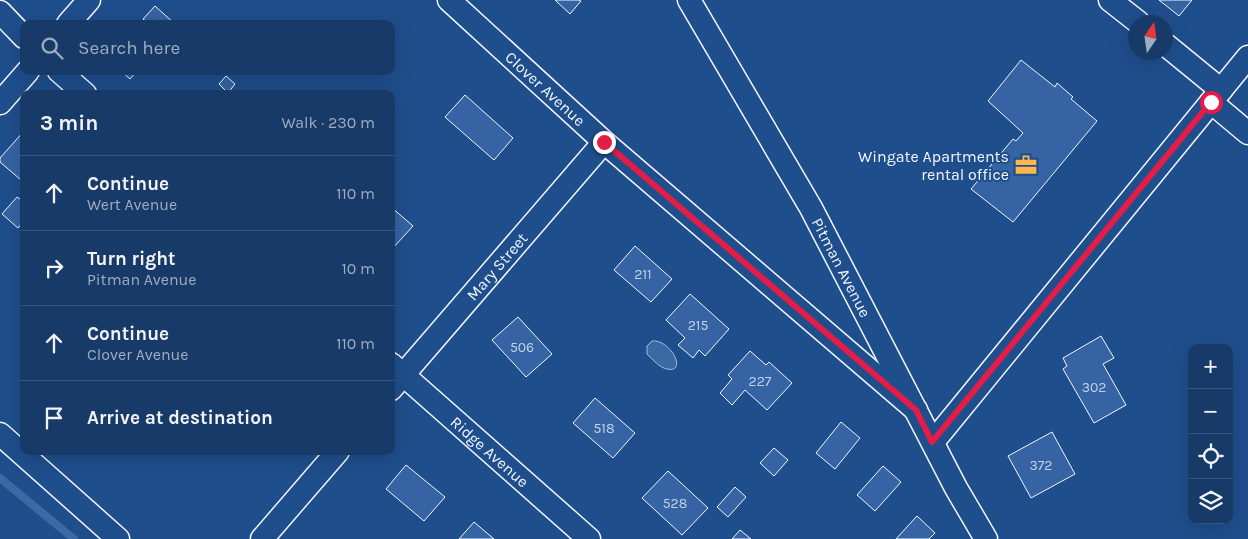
<!DOCTYPE html>
<html lang="en">
<head>
<meta charset="utf-8">
<style>
	body { margin:0; font-family:Karla,sans-serif; background:#244571; color:#f1f3f6 }
	.controls { position:absolute; right:15px; bottom:15px; display:grid; overflow:hidden; border-radius:10px; box-shadow:0 5px 20px #0002 }
	.controls button { width:45px; height:45px; display:grid; place-items:center; padding:0; border:0; border-bottom:1px solid #36547d; background:#173a69; color:#f1f3f6; font:25px sans-serif }
	.compass { position:absolute; left:1128px; top:15px; width:45px; height:45px; border-radius:50%; background:#173a69; box-shadow:0 5px 20px #0002; rotate:13deg }
	.stop { position:absolute; width:15px; height:15px; margin:-11px; border:4px solid #e11d48; border-radius:50%; background:#fff }
	.stop.end { background:#e11d48; border-color:#fff; box-shadow:0 1px 5px #0008 }
	.list { margin:0; padding:0; list-style:none }
	h2 { display:flex; justify-content:space-between; align-items:center; height:65px; margin:0; padding:0 20px; font-size:21px }
	h2 small { font-size:16px; font-weight:400; color:#9eadc0 }
	.list li { display:grid; grid-template-columns:32px 1fr auto; gap:15px; align-items:center; box-sizing:border-box; height:75px; padding:0 20px; border-top:1px solid #36547d }
	.list b { display:block; font-size:19px; white-space:nowrap }
	.list p { margin:0; font-size:16px; white-space:nowrap; color:#9eadc0 }
	.list em { font-size:16px; font-style:normal; color:#9eadc0 }
	.icon { flex:none; width:28px; height:28px; fill:none; stroke:currentColor; stroke-width:2; stroke-linecap:round; stroke-linejoin:round }
	.map { position:relative; flex:none; width:1248px; height:539px; overflow:hidden }
	.search { position:absolute; background:#173a69; box-shadow:0 5px 20px #0002; left:20px; top:20px; width:375px; height:55px; display:flex; align-items:center; gap:12px; box-sizing:border-box; padding:0 18px; border-radius:10px; color:#9eadc0; font-size:19px }
	.panel { position:absolute; background:#173a69; box-shadow:0 5px 20px #0002; left:20px; top:90px; width:375px; height:365px; border-radius:10px }
	.map>svg:first-child { display:block }
	.water { fill:#3b69a3; stroke:#a8bbd7 }
	.lines { fill:none; stroke-linecap:round; stroke-linejoin:round }
	.stream { stroke:#3b69a3; stroke-width:8 }
	.building { fill:#3563a3; stroke:#f2f6ff }
	.street-casing { stroke:#f2f6ff; stroke-width:25 }
	.street { stroke:#1f4e8c; stroke-width:22 }
	.route { stroke:#e11d48; stroke-width:6 }
	.labels { text-anchor:middle; stroke-width:4; stroke-linejoin:round; paint-order:stroke }
	.number-label { font-size:14px; fill:#c3d1e8 }
	.street-label { font-size:16px; fill:#f2f6ff; stroke:#1f4e8c }
	.poi-label { font-size:16px; fill:#f2f6ff; stroke:#1f4e8c; text-anchor:end }
</style>
</head>
<body>
<div class="map">
<svg width="1248" height="539" viewBox="0 0 1248 539">
	<rect width="100%" height="100%" fill="#1f4e8c"/>
	<path class="water" d="M652 341C671 339 688 374 667 369 660 368 652 359 647 354V346Z"/>
	<g class="lines">
		<polyline class="stream" points="0,478 74,539"/>
	</g>
	<g class="building">
		<polygon points="555,0 579,0 581,1 570,14"/>
		<polygon points="1159,0 1192,0 1179,16"/>
		<polygon points="155,6 175,24 144,24 146,21 143,19"/>
		<polygon points="1021,60 1055,87 1057,83 1073,97 1071,99 1097,121 1013,222 971,189 1013,139 1016,141 1023,133 988,101"/>
		<polygon points="121,71 137,71 130,79"/>
		<polygon points="226,76 235,84 228,93 219,84"/>
		<polygon points="465,95 513,138 494,160 445,117"/>
		<polygon points="24,131 24,177 21,180 0,162 0,158"/>
		<polygon points="17,197 24,202 24,221 18,228 2,214"/>
		<polygon points="391,207 413,226 393,248 391,246"/>
		<polygon points="635,246 672,279 651,302 614,270"/>
		<polygon points="690,294 729,329 705,356 699,350 693,358 678,345 685,338 666,320"/>
		<polygon points="518,317 552,354 526,377 492,340"/>
		<polygon points="1101,336 1114,358 1103,364 1126,405 1094,423 1063,369 1067,366 1063,358"/>
		<polygon points="750,351 766,365 769,362 792,383 767,410 745,390 732,405 720,393 732,379 728,375"/>
		<polygon points="595,398 635,433 613,458 573,423"/>
		<polygon points="841,422 860,438 835,469 816,453"/>
		<polygon points="1052,432 1075,474 1031,498 1008,456"/>
		<polygon points="774,448 788,460 774,476 760,463"/>
		<polygon points="406,465 445,497 424,521 386,489"/>
		<polygon points="883,466 901,482 875,511 857,495"/>
		<polygon points="668,471 708,508 682,535 642,498"/>
		<polygon points="735,487 746,497 728,517 717,507"/>
		<polygon points="917,516 935,533 929,539 896,539"/>
		<polygon points="474,522 494,539 459,539"/>
		<polygon points="740,530 751,539 732,539"/>
	</g>
	<g class="lines">
		<g class="street-casing">
			<g id="street">
				<path id="s1" d="M449 0 604 142 916 410"/>
				<path id="s2" d="M689 0 811 208 956 488 986 539"/>
				<polyline points="1110,0 1138,22"/>
				<polyline points="0,12 24,37"/>
				<polyline points="68,24 89,0"/>
				<polyline points="1166,45 1221,90"/>
				<polyline points="59,71 85,94"/>
				<polyline points="1211,102 1248,133"/>
				<polyline points="0,103 28,71"/>
				<path id="s3" d="M391 364 589 539"/>
				<path id="s4" d="M391 389 604 142"/>
				<polyline points="0,434 118,539"/>
				<polyline points="933,442 1248,57"/>
				<polyline points="262,539 338,451"/>
			</g>
		</g>
		<use href="#street" class="street"/>
	</g>
	<g class="lines">
		<polyline class="route" points="604,142 916,410 932,442 1211,102"/>
	</g>
	<defs>
		<g id="office-bare" transform="scale(1.725)"><path d="M-6-3h4V-5.5h4V-3h4V5H-6ZM-1-4.5V-3h2v-1.5ZM-6 0V1H6V0Z" fill="#ffb74d" stroke="#1f4e8c" stroke-width="2.5" paint-order="stroke"/></g>
	</defs>
	<g fill-rule="evenodd">
		<use href="#office-bare" x="1026" y="165"/>
	</g>
	<g class="labels">
		<g class="number-label">
			<text x="643" y="279">211</text>
			<text x="698" y="330">215</text>
			<text x="522" y="352">506</text>
			<text x="760" y="386">227</text>
			<text x="1094" y="392">302</text>
			<text x="604" y="433">518</text>
			<text x="1041" y="470">372</text>
			<text x="675" y="508">528</text>
		</g>
		<g class="street-label">
			<text dy="6" stroke="none"><textPath href="#s1" startOffset="131">Clover Avenue</textPath></text>
			<text dy="6" stroke="none"><textPath href="#s4" startOffset="162">Mary Street</textPath></text>
			<text dy="6" stroke="none"><textPath href="#s2" startOffset="308">Pitman Avenue</textPath></text>
			<text dy="6" stroke="none"><textPath href="#s3" startOffset="132">Ridge Avenue</textPath></text>
		</g>
		<g class="poi-label">
			<text x="1009" y="162">Wingate Apartments<tspan x="1009" dy="18">rental office</tspan></text>
		</g>
	</g>
</svg>
<div class="controls">
<button>+</button>
<button>−</button>
<button><svg class="icon" aria-label="locate" viewBox="0 0 24 24"><circle cx="12" cy="12" r="6"/><path d="M12 2v4M12 18v4M2 12h4M18 12h4"/></svg></button>
<button><svg class="icon" aria-label="layers" viewBox="0 0 24 24"><path d="M12 4l9 5-9 5-9-5zM3 14l9 5 9-5"/></svg></button>
</div>
<svg class="compass" viewBox="-18 -18 36 36"><path d="M0-13l5 13h-10z" fill="#e53935"/><path d="M0 13l5-13h-10z" fill="#9eadc0"/></svg>
<div class="stop" style="left:1211px;top:102px"></div>
<div class="stop end" style="left:604px;top:142px"></div>
<div class="search"><svg class="icon" aria-label="search" viewBox="0 0 24 24"><circle cx="10" cy="10" r="6"/><path d="M15 15l6 6"/></svg>Search here</div>
<section class="panel">
<h2>3 min<small>Walk · 230 m</small></h2>
<ul class="list">
<li><svg class="icon" aria-label="ahead" viewBox="0 0 24 24"><path d="M12 20V5M6 11l6-6 6 6"/></svg><div><b>Continue</b><p>Wert Avenue</p></div><em>110 m</em></li>
<li><svg class="icon" aria-label="right" viewBox="0 0 24 24"><path d="M7 20v-9h11M14 6l5 5-5 5"/></svg><div><b>Turn right</b><p>Pitman Avenue</p></div><em>10 m</em></li>
<li><svg class="icon" aria-label="ahead" viewBox="0 0 24 24"><path d="M12 20V5M6 11l6-6 6 6"/></svg><div><b>Continue</b><p>Clover Avenue</p></div><em>110 m</em></li>
<li><svg class="icon" aria-label="arrive" viewBox="0 0 24 24"><path d="M6 21V4h12l-3 4 3 4H6"/></svg><div><b>Arrive at destination</b></div></li>
</ul>
</section>
</div>
</body>
</html>
